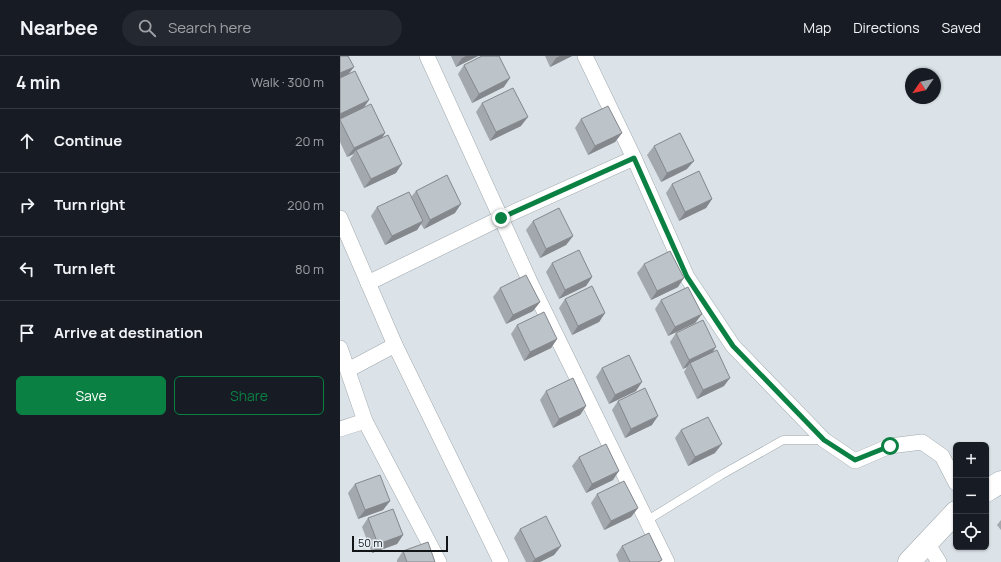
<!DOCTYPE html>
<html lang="en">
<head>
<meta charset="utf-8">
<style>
	body { margin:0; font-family:Manrope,sans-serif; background:#242831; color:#f1f3f6 }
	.controls { position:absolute; right:12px; bottom:12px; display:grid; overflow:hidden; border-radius:6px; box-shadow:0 1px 3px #0004 }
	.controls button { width:36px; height:36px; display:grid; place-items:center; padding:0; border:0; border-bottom:1px solid #363941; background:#171b24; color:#f1f3f6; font:20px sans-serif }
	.compass { position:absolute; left:565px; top:12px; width:36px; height:36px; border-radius:50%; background:#171b24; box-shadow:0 1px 3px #0004; rotate:236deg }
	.scale { position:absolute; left:12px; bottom:10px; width:96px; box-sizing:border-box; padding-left:4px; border:2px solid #121517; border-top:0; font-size:11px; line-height:14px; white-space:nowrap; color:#121517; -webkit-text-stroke:3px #e8f0f6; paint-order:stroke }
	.stop { position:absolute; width:12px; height:12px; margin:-9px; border:3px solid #0b8043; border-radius:50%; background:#fff }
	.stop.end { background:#0b8043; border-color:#fff; box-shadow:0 1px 4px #0008 }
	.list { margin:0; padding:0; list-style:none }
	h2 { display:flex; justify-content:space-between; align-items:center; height:52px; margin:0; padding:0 16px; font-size:17px }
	h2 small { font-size:13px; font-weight:400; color:#9ea1a6 }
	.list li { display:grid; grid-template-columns:26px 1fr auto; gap:12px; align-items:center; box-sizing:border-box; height:64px; padding:0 16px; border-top:1px solid #363941 }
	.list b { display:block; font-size:15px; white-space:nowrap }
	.list em { font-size:13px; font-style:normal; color:#9ea1a6 }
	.actions { display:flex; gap:8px; padding:12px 16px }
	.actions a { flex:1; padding:9px 0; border:1px solid #0b8043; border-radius:6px; text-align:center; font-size:14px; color:#0b8043 }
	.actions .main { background:#0b8043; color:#fff }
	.icon { flex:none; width:22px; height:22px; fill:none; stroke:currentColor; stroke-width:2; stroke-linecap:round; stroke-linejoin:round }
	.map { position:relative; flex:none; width:661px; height:506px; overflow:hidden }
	header { display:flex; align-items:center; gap:24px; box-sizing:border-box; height:56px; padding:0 20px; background:#171b24; border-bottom:1px solid #363941 }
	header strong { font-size:19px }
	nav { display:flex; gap:22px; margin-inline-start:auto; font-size:14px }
	.search { width:280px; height:36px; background:#242831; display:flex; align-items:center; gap:10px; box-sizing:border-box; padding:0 14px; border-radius:22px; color:#9ea1a6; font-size:15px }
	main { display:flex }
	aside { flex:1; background:#171b24 }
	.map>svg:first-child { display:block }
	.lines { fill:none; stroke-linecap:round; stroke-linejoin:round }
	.lane-casing { stroke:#a1a9ae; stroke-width:9 }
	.street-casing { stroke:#a1a9ae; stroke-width:16 }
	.secondary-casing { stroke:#a1a9ae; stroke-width:23 }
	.lane { stroke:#fff; stroke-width:8 }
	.street { stroke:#fff; stroke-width:15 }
	.secondary { stroke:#fff; stroke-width:22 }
	.wall { fill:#a2a8ad }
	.shaded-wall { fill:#84888d }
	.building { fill:#bcc3c9; stroke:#84888d }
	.route { stroke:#0b8043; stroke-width:5 }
</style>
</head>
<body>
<header>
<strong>Nearbee</strong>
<div class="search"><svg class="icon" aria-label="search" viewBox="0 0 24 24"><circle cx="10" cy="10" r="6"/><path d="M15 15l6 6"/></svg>Search here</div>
<nav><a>Map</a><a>Directions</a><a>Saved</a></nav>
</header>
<main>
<aside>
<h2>4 min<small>Walk · 300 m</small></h2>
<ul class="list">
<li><svg class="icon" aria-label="ahead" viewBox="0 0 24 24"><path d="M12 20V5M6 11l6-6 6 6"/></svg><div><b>Continue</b></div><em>20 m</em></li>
<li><svg class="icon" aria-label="right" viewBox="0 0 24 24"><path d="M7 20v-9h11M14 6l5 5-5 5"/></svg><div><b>Turn right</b></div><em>200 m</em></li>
<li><svg class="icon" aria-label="left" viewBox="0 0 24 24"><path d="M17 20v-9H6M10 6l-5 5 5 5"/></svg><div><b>Turn left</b></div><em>80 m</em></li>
<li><svg class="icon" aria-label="arrive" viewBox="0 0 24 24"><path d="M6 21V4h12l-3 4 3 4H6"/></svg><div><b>Arrive at destination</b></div></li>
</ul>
<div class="actions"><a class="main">Save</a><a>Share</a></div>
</aside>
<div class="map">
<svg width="661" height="506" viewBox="0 0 661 506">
	<rect width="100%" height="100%" fill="#dbe3e8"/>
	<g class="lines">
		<g class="lane-casing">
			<polyline id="lane" points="306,465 381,419 443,384 484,384"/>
		</g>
		<g class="street-casing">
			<g id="street">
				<polyline points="87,0 191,228 327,506"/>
				<polyline points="245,0 294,102 347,221 393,290 484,384 515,405 550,390 582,386 602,400 616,427"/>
				<polyline points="0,162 55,289 161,506"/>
				<polyline points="28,227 161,162 294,102"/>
				<polyline points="0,292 25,365 99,506"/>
				<polyline points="8,314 55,289"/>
				<polyline points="0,373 25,365"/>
				<polyline points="587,487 599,506"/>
			</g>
		</g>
		<g class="secondary-casing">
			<g id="secondary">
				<polyline points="646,435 661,426"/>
				<polyline points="569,506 616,456"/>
			</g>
		</g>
		<use href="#lane" class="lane"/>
		<use href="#street" class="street"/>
		<use href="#secondary" class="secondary"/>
	</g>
	<g class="wall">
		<polygon points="0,0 8,19 24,51 45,77 42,82 56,117 24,132 10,103 14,98 7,101 0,86"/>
		<polygon points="111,0 138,0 116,11"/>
		<polygon points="205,0 232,0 210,11"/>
		<polygon points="124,9 164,31 132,47 118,18"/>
		<polygon points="142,47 181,70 150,85 136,56"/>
		<polygon points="241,63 282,77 275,86 248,99 235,72"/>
		<polygon points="314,90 347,113 321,126 307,99"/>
		<polygon points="332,128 372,143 366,152 339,165 326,137"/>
		<polygon points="76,135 115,157 84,173 81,168 77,174 45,189 31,160 37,151 71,141"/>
		<polygon points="193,165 233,180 226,189 200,202 186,174"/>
		<polygon points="212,207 252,221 246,230 219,243 206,216"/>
		<polygon points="304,208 338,231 311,244 297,217"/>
		<polygon points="160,232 200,246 193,255 166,268 153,241"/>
		<polygon points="225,243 265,257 259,266 232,279 219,252"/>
		<polygon points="321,244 362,258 355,267 328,280 315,253"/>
		<polygon points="177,269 217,283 211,292 184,305 171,278"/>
		<polygon points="336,277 372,296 384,330 357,343 344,316 347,311 343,313 330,286"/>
		<polygon points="262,312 296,335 269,348 256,321"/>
		<polygon points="206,335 246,350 240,359 213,372 200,344"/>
		<polygon points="278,345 312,369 285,382 272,354"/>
		<polygon points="341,374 375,397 348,410 335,382"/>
		<polygon points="239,401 273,424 246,437 232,410"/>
		<polygon points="15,428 50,445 43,454 18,463 8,437"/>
		<polygon points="257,438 298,452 291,461 264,474 251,447"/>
		<polygon points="28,462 63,479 57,488 32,497 22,471"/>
		<polygon points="661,464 661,474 657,469"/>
		<polygon points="180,473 221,490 214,499 200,506 186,506 174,482"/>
		<polygon points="282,490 321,506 279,506 276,499"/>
		<polygon points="63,495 95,506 57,506 57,504"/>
	</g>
	<g class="shaded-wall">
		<polygon points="126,0 138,0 116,11 122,2"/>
		<polygon points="220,0 232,0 210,11 216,2"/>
		<polygon points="14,11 7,20 0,23 0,17"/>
		<polygon points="170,22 164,31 132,47 139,38"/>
		<polygon points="29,44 23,53 0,64 0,58"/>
		<polygon points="188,61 181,70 150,85 156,76"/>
		<polygon points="45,77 39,86 16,94 13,98 7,101 14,92"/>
		<polygon points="282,77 275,86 248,99 255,90"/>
		<polygon points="354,105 347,113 321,126 327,117"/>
		<polygon points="62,108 56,117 24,132 31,123"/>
		<polygon points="372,143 366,152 339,165 345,156"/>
		<polygon points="121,148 115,157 84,173 90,164"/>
		<polygon points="83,165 77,174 45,189 52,180"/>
		<polygon points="233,180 226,189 200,202 206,193"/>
		<polygon points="252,221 246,230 219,243 225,234"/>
		<polygon points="344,222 338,231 311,244 317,235"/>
		<polygon points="200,246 193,255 166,268 173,259"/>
		<polygon points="265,257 259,266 232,279 238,270"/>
		<polygon points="362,258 355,267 328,280 335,271"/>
		<polygon points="217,283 211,292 184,305 190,296"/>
		<polygon points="376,291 370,300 350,307 347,311 343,313 349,304"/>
		<polygon points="390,322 384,330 357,343 363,334"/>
		<polygon points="302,326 296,335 269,348 275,339"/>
		<polygon points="246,350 240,359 213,372 219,363"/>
		<polygon points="318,360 312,369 285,382 291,373"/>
		<polygon points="382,388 375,397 348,410 355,401"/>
		<polygon points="279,415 273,424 246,437 252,428"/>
		<polygon points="50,445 43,454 18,463 25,454"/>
		<polygon points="298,452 291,461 264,474 271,465"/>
		<polygon points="63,479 57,488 32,497 38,488"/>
		<polygon points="221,490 214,499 200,506 192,506 195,503"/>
	</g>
	<g class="building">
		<polygon points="0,0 8,0 14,11 0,17"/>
		<polygon points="142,0 159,0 170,22 139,38 124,9"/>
		<polygon points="15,15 29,44 0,58 0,22"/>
		<polygon points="173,32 188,61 156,76 142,47"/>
		<polygon points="31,48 45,77 14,92 0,64 0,63"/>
		<polygon points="268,50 282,77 255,90 241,63"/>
		<polygon points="340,77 354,105 327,117 314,90"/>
		<polygon points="48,79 62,108 31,123 16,94"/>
		<polygon points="359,115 372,143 345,156 332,128"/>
		<polygon points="107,119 121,148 90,164 76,135"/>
		<polygon points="69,136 83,165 52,180 37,151"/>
		<polygon points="219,152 233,180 206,193 193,165"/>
		<polygon points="239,194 252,221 225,234 212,207"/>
		<polygon points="330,195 344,222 317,235 304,208"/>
		<polygon points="186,219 200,246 173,259 160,232"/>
		<polygon points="252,230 265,257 238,270 225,243"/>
		<polygon points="348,231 362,258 335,271 321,244"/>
		<polygon points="204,256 217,283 190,296 177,269"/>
		<polygon points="363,264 376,291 349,304 336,277"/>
		<polygon points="377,294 390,322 363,334 350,307"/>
		<polygon points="289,299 302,326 275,339 262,312"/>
		<polygon points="233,322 246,350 219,363 206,335"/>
		<polygon points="305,332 318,360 291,373 278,345"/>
		<polygon points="368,361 382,388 355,401 341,374"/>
		<polygon points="266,388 279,415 252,428 239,401"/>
		<polygon points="40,419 50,445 25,454 15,428"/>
		<polygon points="284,425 298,452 271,465 257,438"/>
		<polygon points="53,453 63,479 38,488 28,462"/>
		<polygon points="206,460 221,490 195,503 180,473"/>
		<polygon points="309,477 322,504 318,506 290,506 282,490"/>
		<polygon points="88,486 95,506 67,506 63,495"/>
	</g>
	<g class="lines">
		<polyline class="route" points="161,162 294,102 347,221 393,290 484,384 515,404 550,390"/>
	</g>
</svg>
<div class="controls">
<button>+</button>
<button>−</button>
<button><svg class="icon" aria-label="locate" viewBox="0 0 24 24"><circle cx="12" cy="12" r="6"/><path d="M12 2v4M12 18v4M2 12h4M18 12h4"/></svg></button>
</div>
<svg class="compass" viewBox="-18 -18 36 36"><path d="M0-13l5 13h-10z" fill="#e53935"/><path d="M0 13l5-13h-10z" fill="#9ea1a6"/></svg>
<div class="scale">50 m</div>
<div class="stop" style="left:550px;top:390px"></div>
<div class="stop end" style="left:161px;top:162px"></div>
</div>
</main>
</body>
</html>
